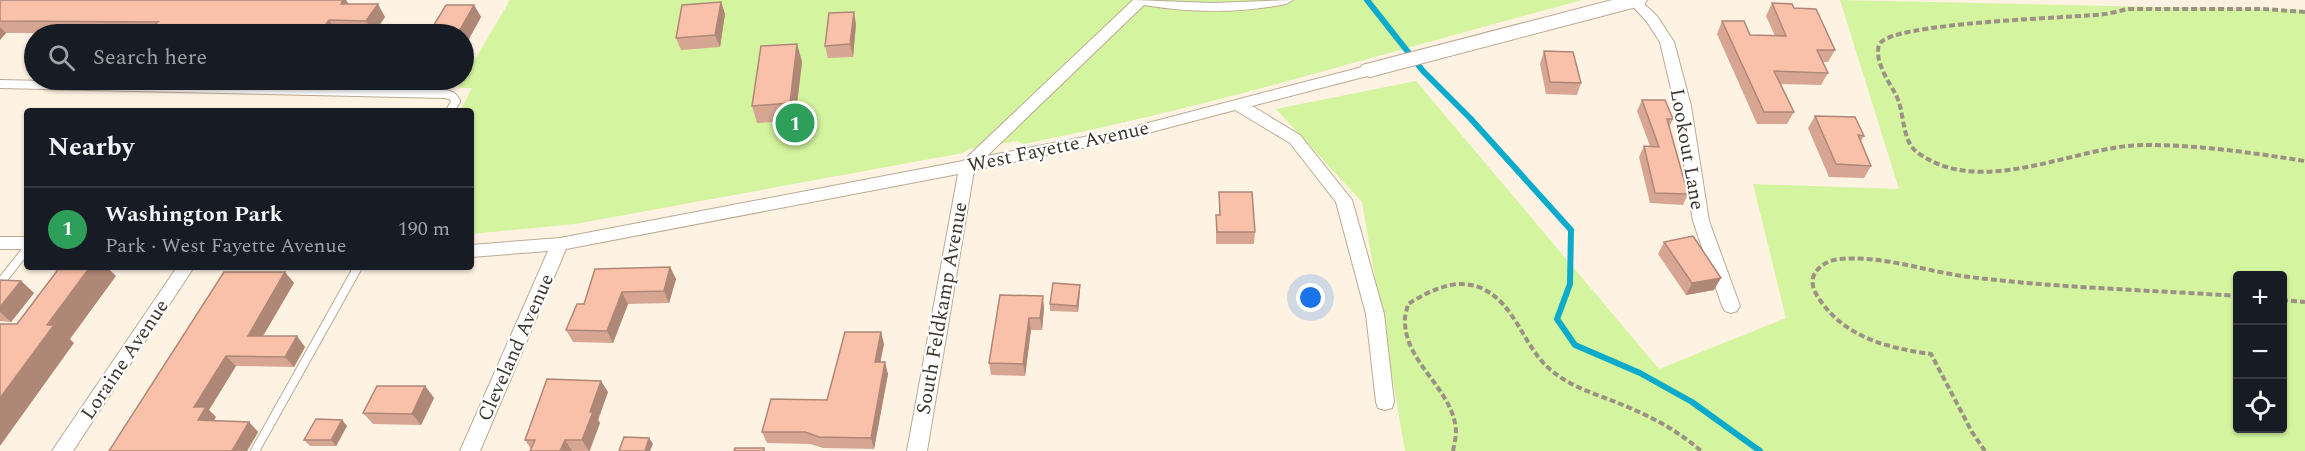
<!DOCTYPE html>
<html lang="en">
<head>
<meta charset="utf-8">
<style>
	body { margin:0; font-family:Spectral,serif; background:#242831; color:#f1f3f6 }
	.controls { position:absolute; right:18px; bottom:18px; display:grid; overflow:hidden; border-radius:6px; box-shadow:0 2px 4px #0004 }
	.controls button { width:54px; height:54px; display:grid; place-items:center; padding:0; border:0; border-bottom:2px solid #363941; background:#171b24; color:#f1f3f6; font:30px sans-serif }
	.you { position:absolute; left:1311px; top:298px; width:21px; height:21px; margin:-15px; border:4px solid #fff; border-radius:50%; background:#1a73e8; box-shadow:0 0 0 9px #1a73e833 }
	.badge { display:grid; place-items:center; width:39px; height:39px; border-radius:50%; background:#0b8043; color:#fff; font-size:20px; font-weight:700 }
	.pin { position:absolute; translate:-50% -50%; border:3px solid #fff; box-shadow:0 2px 6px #0006 }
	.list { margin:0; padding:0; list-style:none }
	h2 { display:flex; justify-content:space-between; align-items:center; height:78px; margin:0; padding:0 24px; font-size:26px }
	h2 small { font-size:20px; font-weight:400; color:#9ea1a6 }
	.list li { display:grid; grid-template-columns:39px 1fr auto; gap:18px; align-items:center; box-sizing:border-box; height:84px; padding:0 24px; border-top:2px solid #363941 }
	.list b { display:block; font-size:22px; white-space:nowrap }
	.list p { margin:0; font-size:20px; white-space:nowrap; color:#9ea1a6 }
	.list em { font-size:20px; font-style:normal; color:#9ea1a6 }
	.icon { flex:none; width:33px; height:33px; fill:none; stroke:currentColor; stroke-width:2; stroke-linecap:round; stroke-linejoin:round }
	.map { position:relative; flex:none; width:2305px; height:451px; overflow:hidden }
	.search { position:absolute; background:#171b24; box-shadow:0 2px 4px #0004; left:24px; top:24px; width:450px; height:66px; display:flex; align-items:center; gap:15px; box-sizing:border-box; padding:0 21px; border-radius:33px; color:#9ea1a6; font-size:22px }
	.panel { position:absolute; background:#171b24; box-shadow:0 2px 4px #0004; left:24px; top:108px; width:450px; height:162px; border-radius:6px }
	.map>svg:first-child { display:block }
	.green { fill:#d4f49f; fill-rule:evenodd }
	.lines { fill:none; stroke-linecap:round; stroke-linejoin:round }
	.stream { stroke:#0cabcc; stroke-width:6 }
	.lane-casing { stroke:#bcaa92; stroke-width:10 }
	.street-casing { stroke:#bcaa92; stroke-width:2 }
	.secondary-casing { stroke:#bcaa92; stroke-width:2 }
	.path { stroke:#9b9185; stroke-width:4; stroke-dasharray:6 3; stroke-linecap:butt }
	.lane { stroke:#fff; stroke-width:8 }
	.street { fill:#fff; fill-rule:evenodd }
	.secondary { fill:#fff; fill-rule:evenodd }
	.wall { fill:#d7a692 }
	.shaded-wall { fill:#af8777 }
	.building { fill:#fac1aa; stroke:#af8777; stroke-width:1.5 }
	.labels { text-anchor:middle; stroke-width:4.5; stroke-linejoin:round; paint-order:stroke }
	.street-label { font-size:20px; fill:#3e372d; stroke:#fff }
</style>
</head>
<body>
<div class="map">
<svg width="2305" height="451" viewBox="0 0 2305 451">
	<rect width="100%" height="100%" fill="#fef2e3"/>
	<g class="green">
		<path d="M510 0H1583C1397 49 1212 107 1023 144L1017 141 969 149 963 153 575 224 471 234V111H460L472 88H458Z"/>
		<path d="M1840 0 2305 10V451H1405L1362 202 1276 109 1416 81 1659 369 1786 318 1753 184 1899 189ZM2238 276H2282V428H2238Z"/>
	</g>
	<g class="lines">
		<polyline class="stream" points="1367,0 1423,71 1470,118 1571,230 1570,284 1557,319 1575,345 1640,373 1692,402 1760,451"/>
		<g class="lane-casing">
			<g id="lane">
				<polyline points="0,84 446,94 452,96 456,101 450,111"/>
				<polyline points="0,283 27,249"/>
				<polyline points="255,451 358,267"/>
			</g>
		</g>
		<g class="street-casing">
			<g id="street">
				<path d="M1133 0 1213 3 1293 0 1286 4C1238 13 1192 13 1144 5L987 156 1125 129 1370 65 1375 66 1377 70 1375 74 1252 106 1300 135 1352 200 1384 314 1394 402 1392 408 1385 410 1378 408 1376 402 1366 314 1336 202 1290 143 1235 110 1125 139 974 170 927 451H907L958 174 566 249 480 451H460L548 251 471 257V245L560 238 963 161Z"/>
				<polygon points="1627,0 1640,0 1657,16 1674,42 1691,106 1709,221 1740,306 1737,311 1731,313 1725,311 1722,306 1693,221 1675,106 1660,42 1647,22"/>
				<rect x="0" y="237" width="27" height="12"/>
				<polygon points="177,267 194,267 73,451 52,451"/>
			</g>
		</g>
		<g class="secondary-casing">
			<polygon id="secondary" points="1612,0 1647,0 1644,5 1370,77 1362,75 1359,70 1362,65 1370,63"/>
		</g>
		<g class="path">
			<path d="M2305 12 2264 9H2127C2120 11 2112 13 2105 14 2076 18 1886 22 1879 45 1874 61 1889 82 1896 95 1905 112 1901 141 1918 153 1984 200 2077 144 2147 145 2200 145 2254 153 2305 161"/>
			<polyline points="2282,300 2305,302"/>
			<path d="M1453 451C1454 445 1456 438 1456 432 1455 391 1406 364 1405 323 1404 317 1407 310 1408 304 1429 291 1456 277 1481 288 1517 304 1523 348 1552 371 1571 387 1596 394 1618 403 1648 415 1676 429 1701 451"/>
			<path d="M1985 451 1972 432 1931 354C1888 348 1846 338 1820 300 1815 293 1810 284 1814 275 1819 265 1829 260 1840 259 1884 255 1927 272 1970 277 2059 288 2149 290 2238 296"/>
		</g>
		<use href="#lane" class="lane"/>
		<use href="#street" class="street"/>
		<use href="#secondary" class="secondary"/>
	</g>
	<g class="wall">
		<polygon points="0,0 346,0 348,4 385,17 374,33 337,32 335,34 6,33 0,40"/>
		<polygon points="721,2 725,14 720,47 681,50 676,38"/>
		<polygon points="1772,3 1794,8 1835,50 1828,62 1823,62 1828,73 1821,85 1780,84 1794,112 1787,124 1757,124 1717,34 1722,21 1750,35 1775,36 1766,16"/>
		<polygon points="474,5 481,17 465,46 464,46 464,34 430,34 429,33"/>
		<polygon points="856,24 853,57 828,58 825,46"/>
		<polygon points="797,44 802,62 795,121 757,123 752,106"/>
		<polygon points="1544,51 1581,83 1577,95 1546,94 1540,64"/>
		<polygon points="1642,100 1673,119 1669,127 1688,194 1683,205 1650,203 1639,157 1644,146 1650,146 1637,111"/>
		<polygon points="1815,116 1864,136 1861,141 1871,166 1864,178 1829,177 1808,128"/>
		<polygon points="1219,192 1255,232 1254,244 1216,244 1216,215 1219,215"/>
		<polygon points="1664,242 1714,290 1686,295 1658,254"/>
		<polygon points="670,267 676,279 669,303 628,304 613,343 573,342 566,330 584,304"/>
		<polygon points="285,272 294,283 263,336 305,347 294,367 236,366 209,410 216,417 213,421 249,422 258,432 247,451 109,451"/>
		<polygon points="0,280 21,281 34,293 11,322 0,321"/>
		<polygon points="1080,291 1078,312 1050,311 1050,304"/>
		<polygon points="1000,295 1044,308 1042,330 1031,330 1025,376 991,375 989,363"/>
		<polygon points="884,344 880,362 888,374 874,449 823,448 810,444 767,443 762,432 827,400"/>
		<polygon points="425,386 434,398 421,425 373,424 363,413"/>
		<polygon points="608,392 598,420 600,423 590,451 530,451 531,449 525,440"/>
		<polygon points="342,420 347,426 336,446 310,446 304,440"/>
	</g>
	<g class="shaded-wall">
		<polygon points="343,0 346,0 352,10 341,4"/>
		<polygon points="721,2 725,14 720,47 715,35"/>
		<polygon points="378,4 385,17 374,33 366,21"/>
		<polygon points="474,5 481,17 465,46 464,43 464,34 459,34 458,33"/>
		<polygon points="854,12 856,24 853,57 850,44"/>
		<polygon points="329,20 337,32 335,34 319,34"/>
		<polygon points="0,27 6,33 0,40"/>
		<polygon points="797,44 802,62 795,121 790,103"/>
		<polygon points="90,267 107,267 116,276 70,339 74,343 0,446 0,398 47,325"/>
		<polygon points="670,267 676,279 669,303 664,291"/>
		<polygon points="285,272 294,283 257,346 248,336"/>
		<polygon points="1721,278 1714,290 1686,295 1692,283"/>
		<polygon points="21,281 34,293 11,322 0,312 0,307"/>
		<polygon points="1080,285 1080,291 1078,312 1077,306"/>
		<polygon points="622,292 628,304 613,343 607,331"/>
		<polygon points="1043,296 1044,308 1042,330 1040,318"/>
		<polygon points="1029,318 1031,330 1025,376 1023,364"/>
		<polygon points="881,332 884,344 878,374 875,362"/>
		<polygon points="297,336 305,347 294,367 285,357"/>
		<polygon points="226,356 236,366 209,410 216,417 208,430 198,420 194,407"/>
		<polygon points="885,362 888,374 874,449 871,438"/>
		<polygon points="601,381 608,392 598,420 600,423 589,451 582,440 590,412"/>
		<polygon points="425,386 434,398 421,425 412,414"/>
		<polygon points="342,420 347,426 336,446 331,440"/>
		<polygon points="249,422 258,432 247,451 232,451"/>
		<polygon points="649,438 653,444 650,451 645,451"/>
		<polygon points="565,440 572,451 560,451"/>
	</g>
	<g class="building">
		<polygon points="0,0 343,0 341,4 378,4 366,21 329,20 319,34 286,34 218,32 216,34 142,34 158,22 0,21"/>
		<polygon points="721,2 715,35 676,38 682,5"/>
		<polygon points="1772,3 1792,4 1794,8 1816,9 1835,50 1817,50 1828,73 1774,71 1794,112 1764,112 1722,21 1744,21 1750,35 1786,36"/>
		<polygon points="446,5 474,5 458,33 429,33"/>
		<polygon points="854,12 850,44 825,46 829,13"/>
		<polygon points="797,44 790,103 752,106 761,46"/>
		<polygon points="1544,51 1573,52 1581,83 1550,82"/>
		<polygon points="1642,100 1665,100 1673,119 1667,119 1688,194 1655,193 1644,146 1659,147"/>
		<polygon points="1815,116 1855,117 1864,136 1858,135 1871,166 1836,164"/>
		<polygon points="1219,192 1252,192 1255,232 1217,232 1216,215 1220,215"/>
		<polygon points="1693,236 1721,278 1692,283 1664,242"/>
		<polygon points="60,267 90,267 47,325 54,325 0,398 0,324 17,324"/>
		<polygon points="670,267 664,291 622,292 607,331 566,330 577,304 584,304 595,269"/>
		<polygon points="224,272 285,272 248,336 297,336 285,357 226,356 194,407 206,407 198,420 249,422 232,451 109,451"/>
		<polygon points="0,280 21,281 0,307"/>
		<polygon points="1053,283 1080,285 1077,306 1050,304"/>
		<polygon points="1000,295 1043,296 1040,318 1029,318 1023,364 989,363"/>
		<polygon points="845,332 881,332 875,362 885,362 871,438 819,437 805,432 762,432 771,399 827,400"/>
		<polygon points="547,379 601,381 590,412 593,412 582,440 565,440 560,451 530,451 535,440 525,440"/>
		<polygon points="377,386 425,386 412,414 363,413"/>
		<polygon points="316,419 342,420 331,440 304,440"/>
		<polygon points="624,437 649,438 645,451 619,451"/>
		<polygon points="735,448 764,448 764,451 734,451"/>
	</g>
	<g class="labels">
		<g class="street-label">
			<text transform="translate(1058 146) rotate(-12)" y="7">West Fayette Avenue</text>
			<text transform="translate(1688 149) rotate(80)" y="7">Lookout Lane</text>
			<text transform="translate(941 308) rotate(-80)" y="7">South Feldkamp Avenue</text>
			<text transform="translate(515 347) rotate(-66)" y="7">Cleveland Avenue</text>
			<text transform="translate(124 359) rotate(-56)" y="7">Loraine Avenue</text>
		</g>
	</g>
</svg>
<div class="controls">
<button>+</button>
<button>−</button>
<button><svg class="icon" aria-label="locate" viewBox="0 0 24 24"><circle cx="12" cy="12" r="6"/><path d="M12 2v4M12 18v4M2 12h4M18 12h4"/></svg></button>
</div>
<div class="you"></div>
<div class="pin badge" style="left:795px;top:123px;background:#2e9e5b">1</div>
<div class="search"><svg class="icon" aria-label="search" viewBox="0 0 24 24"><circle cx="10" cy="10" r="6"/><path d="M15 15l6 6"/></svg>Search here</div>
<section class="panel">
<h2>Nearby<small></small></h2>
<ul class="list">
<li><span class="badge" style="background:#2e9e5b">1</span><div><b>Washington Park</b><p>Park · West Fayette Avenue</p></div><em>190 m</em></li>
</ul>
</section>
</div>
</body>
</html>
